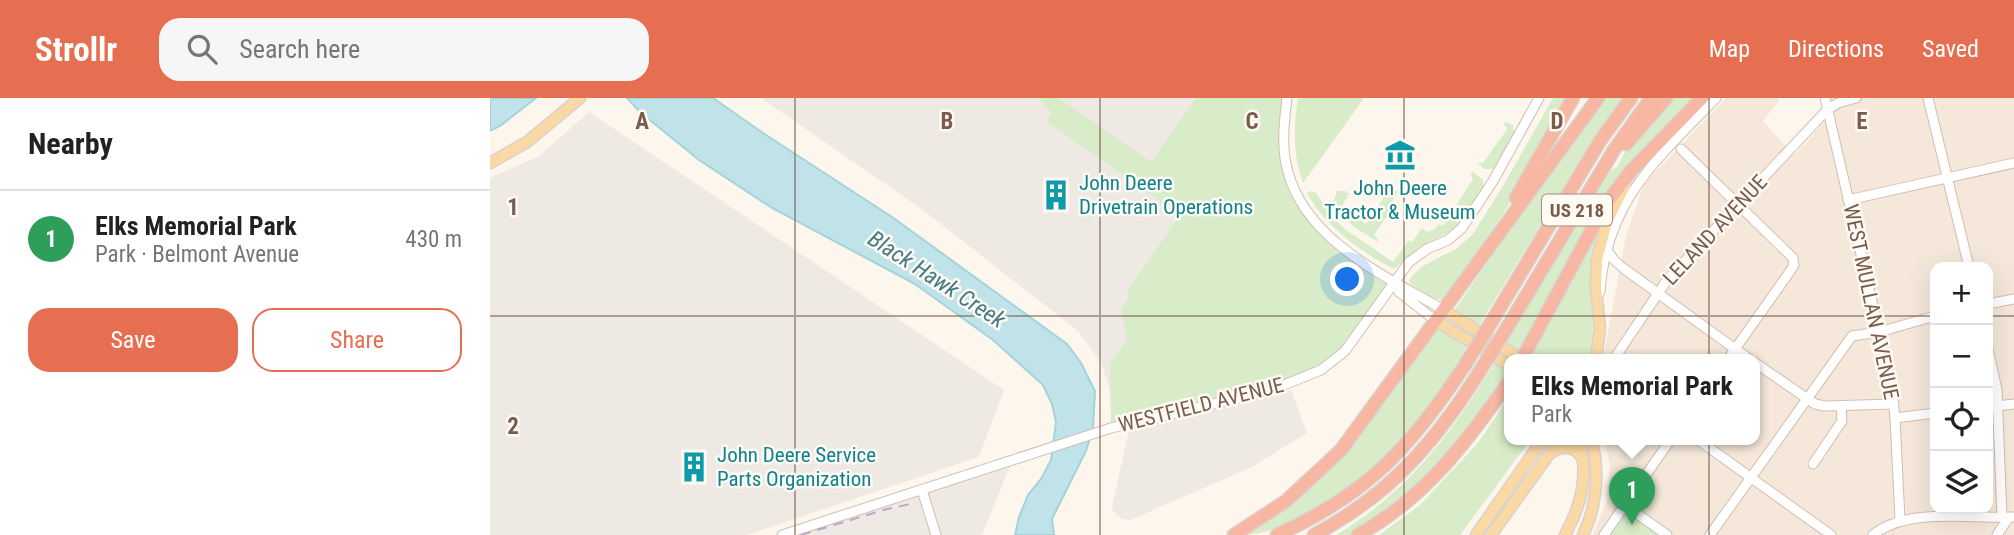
<!DOCTYPE html>
<html lang="en">
<head>
<meta charset="utf-8">
<style>
	body { margin:0; font-family:"Roboto Condensed",sans-serif; background:#f6f6f6; color:#222 }
	.controls { position:absolute; right:21px; bottom:21px; display:grid; overflow:hidden; border-radius:14px; box-shadow:0 7px 28px #0002 }
	.controls button { width:63px; height:63px; display:grid; place-items:center; padding:0; border:0; border-bottom:2px solid #e0e0e0; background:#fff; color:#222; font:35px sans-serif }
	.you { position:absolute; left:858px; top:182px; width:24px; height:24px; margin:-18px; border:5px solid #fff; border-radius:50%; background:#1a73e8; box-shadow:0 0 0 10px #1a73e833 }
	.badge { display:grid; place-items:center; width:46px; height:46px; border-radius:50%; background:#e76f51; color:#fff; font-size:23px; font-weight:700 }
	.pin { position:absolute; translate:-50% -58px; filter:drop-shadow(0 2px 4px #0008) }
	.pin::after { content:''; position:absolute; top:37px; width:24px; height:21px; background:inherit; clip-path:polygon(0 0,100% 0,50% 100%) }
	.popup { position:absolute; left:1014px; top:256px; width:256px; height:91px; box-sizing:border-box; display:grid; place-content:center; border-radius:14px; background:#fff; filter:drop-shadow(0 2px 5px #0005); font-size:23px; white-space:nowrap; color:#767676 }
	.popup b { font-size:26px; color:#222 }
	.popup::after { content:''; position:absolute; left:50%; top:100%; margin-left:-14px; border:14px solid transparent; border-top-color:#fff }
	.list { margin:0; padding:0; list-style:none }
	h2 { display:flex; justify-content:space-between; align-items:center; height:91px; margin:0; padding:0 28px; font-size:30px }
	h2 small { font-size:23px; font-weight:400; color:#767676 }
	.list li { display:grid; grid-template-columns:46px 1fr auto; gap:21px; align-items:center; box-sizing:border-box; height:98px; padding:0 28px; border-top:2px solid #e0e0e0 }
	.list b { display:block; font-size:26px; white-space:nowrap }
	.list p { margin:0; font-size:23px; white-space:nowrap; color:#767676 }
	.list em { font-size:23px; font-style:normal; color:#767676 }
	.actions { display:flex; gap:14px; padding:21px 28px }
	.actions a { flex:1; padding:16px 0; border:2px solid #e76f51; border-radius:21px; text-align:center; font-size:24px; color:#e76f51 }
	.actions .main { background:#e76f51; color:#fff }
	.icon { flex:none; width:38px; height:38px; fill:none; stroke:currentColor; stroke-width:2; stroke-linecap:round; stroke-linejoin:round }
	.map { position:relative; flex:none; width:1524px; height:437px; overflow:hidden }
	header { display:flex; align-items:center; gap:42px; box-sizing:border-box; height:98px; padding:0 35px; background:#e76f51; color:#fff }
	header strong { font-size:33px }
	nav { display:flex; gap:38px; margin-inline-start:auto; font-size:24px }
	.search { width:490px; height:63px; background:#f6f6f6; display:flex; align-items:center; gap:18px; box-sizing:border-box; padding:0 24px; border-radius:21px; color:#767676; font-size:26px }
	main { display:flex }
	aside { flex:1; background:#fff }
	.map>svg:first-child { display:block }
	.residential { fill:#f5e8da; fill-rule:evenodd }
	.industrial { fill:#efe9e4 }
	.green { fill:#d8ecc9 }
	.water { fill:#bfe3e8; stroke:#a5d3da; stroke-width:2 }
	.lines { fill:none; stroke-linecap:round; stroke-linejoin:round }
	.minor-casing { stroke:#d1beb0; stroke-width:11 }
	.major-casing { stroke:#dad1cd; stroke-width:13 }
	.highway-casing { stroke:#dad1cd; stroke-width:15 }
	.minor { stroke:#fff; stroke-width:9 }
	.major { stroke:#fbd9a5; stroke-width:10 }
	.highway { stroke:#f7b7a3; stroke-width:12 }
	.rail { stroke:#b9a8c9; stroke-width:2; stroke-dasharray:10 7; stroke-linecap:butt }
	.highway-bridge-casing { stroke:#dad1cd; stroke-width:15; stroke-linecap:butt }
	.highway-bridge { stroke:#f7b7a3; stroke-width:12 }
	.grid { fill:none; stroke:#7a5c4d; stroke-width:2; stroke-opacity:0.55 }
	.labels { text-anchor:middle; stroke-width:5; stroke-linejoin:round; paint-order:stroke }
	.shield { fill:#fffaf3; stroke:#a28b7f; stroke-width:2 }
	.shield-label { font-size:19px; font-weight:bold; fill:#7a5c4d }
	.culture-label { font-size:21px; fill:#0d838f; stroke:#fffaf3; text-anchor:start }
	.street-label { font-size:21px; fill:#7a5c4d; stroke:#fffaf3 }
	.water-label { font-size:23px; font-style:italic; fill:#437c86; stroke:#fffaf3 }
	.grid-label { font-size:23px; text-anchor:middle; font-weight:bold; fill:#7a5c4d; stroke:#fffaf3; stroke-width:5; stroke-linejoin:round; paint-order:stroke }
</style>
</head>
<body>
<header>
<strong>Strollr</strong>
<div class="search"><svg class="icon" aria-label="search" viewBox="0 0 24 24"><circle cx="10" cy="10" r="6"/><path d="M15 15l6 6"/></svg>Search here</div>
<nav><a>Map</a><a>Directions</a><a>Saved</a></nav>
</header>
<main>
<aside>
<h2>Nearby<small></small></h2>
<ul class="list">
<li><span class="badge" style="background:#2e9e5b">1</span><div><b>Elks Memorial Park</b><p>Park · Belmont Avenue</p></div><em>430 m</em></li>
</ul>
<div class="actions"><a class="main">Save</a><a>Share</a></div>
</aside>
<div class="map">
<svg width="1524" height="437" viewBox="0 0 1524 437">
	<rect width="100%" height="100%" fill="#fdf6ec"/>
	<path class="residential" d="M1236 0H1287L1288 4 1273 23 1304 57 1343 15 1339 0H1524V437H1103L1117 402 1120 367 1114 341H1264V261H1113L1136 138 1154 86ZM1445 169H1498V411H1445Z"/>
	<g class="industrial">
		<polygon points="271,0 783,0 628,319 611,264 588,233 433,112"/>
		<polygon points="99,14 514,292 489,359 256,437 0,437 0,80 49,58"/>
		<polygon points="801,292 817,335 760,370 640,422 632,421 623,413 622,408 640,329 723,312"/>
		<polygon points="520,368 492,437 305,437"/>
	</g>
	<g class="green">
		<polygon points="551,0 569,0 661,64 706,0 797,0 797,73 828,129 903,184 855,253 808,282 621,330 620,265 637,242 631,211 640,198 636,195 690,117 556,23 562,14 553,8 555,5 550,2"/>
		<path d="M808 0H874L813 85C803 57 803 30 808 0Z"/>
		<path d="M1063 0H1080L1015 113 957 200C944 206 931 192 920 185L919 182 931 169 966 151 983 136 1013 88Z"/>
		<polygon points="1112,0 1132,0 1103,41 990,226 985,226 964,213 1065,66"/>
		<polygon points="1181,0 1206,0 1148,60 1031,255 1015,246 1121,72 1127,69 1134,56"/>
		<polygon points="1015,24 1023,27 1024,36 1003,71 994,71 987,64 993,65 1018,30 1014,27"/>
		<path d="M983 74 993 82V89L976 117 963 132 930 149 904 171C874 157 832 125 817 95L821 93 825 94 846 123 856 132 903 164 919 142 922 144 932 130 938 134 945 131 949 126 953 128 983 81 980 76Z"/>
		<polygon points="901,89 908,94 901,105 904,108 884,137 888,141 888,144 864,129 843,105 847,93 855,93 859,96 852,108 876,126"/>
		<polygon points="1124,99 1101,181 1103,239 1100,261 1042,261 1041,254"/>
		<path d="M947 229 978 246C942 317 887 377 817 415 796 427 775 437 751 437 779 419 807 402 831 380 877 336 911 281 947 229Z"/>
		<path d="M1005 264 1019 276 987 326 939 381 872 431 861 437H846C919 393 961 336 1005 264Z"/>
		<polygon points="1019,299 1020,341 1041,341 970,437 889,437 930,407 987,346"/>
		<polygon points="1138,414 1172,437 1119,437"/>
	</g>
	<g class="water">
		<polygon points="0,0 46,0 10,28 0,33"/>
		<polygon points="137,0 223,0 273,35 402,119 577,246 591,265 605,293 603,330 596,353 562,421 564,437 525,437 529,419 538,397 551,381 561,362 566,324 562,306 553,287 503,242 425,186 282,110 209,62 150,14"/>
	</g>
	<g class="lines">
		<g class="minor-casing">
			<g id="minor">
				<path d="M797 0C794 25 791 50 798 74 817 144 897 179 954 212"/>
				<polyline points="1335,0 1401,286 1405,320 1410,422"/>
				<polyline points="1438,0 1479,169"/>
				<polyline points="1191,51 1303,160 1304,167 1301,172 1238,261"/>
				<polyline points="1358,102 1524,65"/>
				<polyline points="1117,152 1124,162 1133,170 1259,261"/>
				<polyline points="903,184 909,194 946,223"/>
				<path d="M1110 194C1116 103 1167 61 1226 0"/>
				<polyline points="1498,206 1524,201"/>
				<polyline points="1498,251 1507,292 1512,420"/>
				<polyline points="1124,261 1177,182 1337,12 1348,5 1366,0"/>
				<polyline points="1264,264 1325,306 1335,308 1404,306"/>
				<polyline points="1498,309 1524,306"/>
				<polyline points="1405,320 1445,315"/>
				<polyline points="1207,341 1341,437"/>
				<polyline points="1323,366 1352,323 1351,308"/>
				<polyline points="432,392 446,437"/>
				<polyline points="1135,407 1177,437"/>
				<polyline points="292,437 621,330 779,293 831,272 855,253 919,164 937,151 958,142 972,130 1003,83 1049,0"/>
				<polyline points="1114,437 1181,341"/>
				<polyline points="1220,437 1362,238 1389,234 1445,218"/>
				<path d="M1383 437C1417 409 1481 421 1524 419"/>
				<polyline points="1507,437 1519,419"/>
			</g>
		</g>
		<g class="major-casing">
			<g id="major">
				<polyline points="0,65 37,44 90,0"/>
				<polyline points="954,212 1031,261"/>
				<polyline points="946,223 1020,268"/>
				<polyline points="1106,261 1110,231 1106,190 1107,162 1117,124 1135,88"/>
				<path d="M1062 354C1074 347 1085 348 1092 360"/>
				<polyline points="986,437 1053,341"/>
				<polyline points="1001,437 1070,341"/>
				<path d="M1075 437C1092 406 1099 376 1089 341"/>
				<path d="M1093 437C1107 409 1110 371 1101 341"/>
			</g>
		</g>
		<g class="highway-casing">
			<g id="highway">
				<polyline points="1136,46 1176,0"/>
				<polyline points="1026,100 1083,0"/>
				<polyline points="1005,218 1110,43 1141,0"/>
				<polyline points="1018,228 1124,52 1161,0"/>
				<polyline points="1032,261 1115,107 1141,73 1212,0"/>
				<polyline points="744,437 796,403 851,352 1108,0"/>
				<path d="M787 437C878 396 921 349 975 267"/>
				<path d="M824 437C899 397 943 347 988 276"/>
				<path d="M868 437C934 401 978 343 1020 282"/>
			</g>
		</g>
		<use href="#minor" class="minor"/>
		<use href="#major" class="major"/>
		<use href="#highway" class="highway"/>
		<polyline class="rail" points="311,437 397,411 425,405"/>
		<g class="highway-bridge-casing">
			<g id="highway-bridge">
				<polyline points="975,267 1005,218"/>
				<polyline points="988,276 1018,228"/>
			</g>
		</g>
		<use href="#highway-bridge" class="highway-bridge"/>
	</g>
	<path class="grid" d="M305 0V437M610 0V437M914 0V437M1219 0V437M0 218H1445M1498 218H1524"/>
	<defs>
		<g id="museum-bare" transform="scale(2.415)"><path d="M0-6L6-3V-2H-6V-3ZM-5-1h2V3h-2ZM-1-1h2V3h-2ZM3-1h2V3H3ZM-6 4H6V6H-6Z" fill="#0f9aa8" stroke="#fffaf3" stroke-width="2.5" paint-order="stroke"/></g>
		<g id="building-bare" transform="scale(2.415)"><path d="M-4-6H4V6H1V3H-1V6H-4ZM-2.5-4.3h1.7v1.8h-1.7ZM.8-4.3h1.7v1.8H.8ZM-2.5-1h1.7V.8h-1.7ZM.8-1h1.7V.8H.8Z" fill="#0f9aa8" stroke="#fffaf3" stroke-width="2.5" paint-order="stroke"/></g>
	</defs>
	<g fill-rule="evenodd">
		<use href="#museum-bare" x="910" y="57"/>
		<use href="#building-bare" x="566" y="97"/>
		<use href="#building-bare" x="204" y="369"/>
	</g>
	<g class="labels">
		<rect class="shield" x="1052" y="96.5" width="70" height="31" rx="5"/>
		<g class="shield-label">
			<text x="1087" y="119">US 218</text>
		</g>
		<g class="culture-label">
			<text x="589" y="92">John Deere<tspan x="589" dy="24">Drivetrain Operations</tspan></text>
			<text x="910" y="97" text-anchor="middle">John Deere<tspan x="910" dy="24">Tractor &amp; Museum</tspan></text>
			<text x="227" y="364">John Deere Service<tspan x="227" dy="24">Parts Organization</tspan></text>
		</g>
		<g class="street-label">
			<text transform="translate(1225 132) rotate(-47)" y="7">LELAND AVENUE</text>
			<text transform="translate(1381 204) rotate(78)" y="7">WEST MULLAN AVENUE</text>
			<text transform="translate(711 307) rotate(-14)" y="7">WESTFIELD AVENUE</text>
		</g>
		<g class="water-label">
			<text transform="translate(447 181) rotate(33)" y="8">Black Hawk Creek</text>
		</g>
	</g>
	<g class="grid-label">
		<text x="152" y="31">A</text>
		<text x="457" y="31">B</text>
		<text x="762" y="31">C</text>
		<text x="1067" y="31">D</text>
		<text x="1372" y="31">E</text>
		<text x="23" y="117">1</text>
		<text x="23" y="336">2</text>
	</g>
</svg>
<div class="controls">
<button>+</button>
<button>−</button>
<button><svg class="icon" aria-label="locate" viewBox="0 0 24 24"><circle cx="12" cy="12" r="6"/><path d="M12 2v4M12 18v4M2 12h4M18 12h4"/></svg></button>
<button><svg class="icon" aria-label="layers" viewBox="0 0 24 24"><path d="M12 4l9 5-9 5-9-5zM3 14l9 5 9-5"/></svg></button>
</div>
<div class="you"></div>
<div class="pin badge" style="left:1142px;top:427px;background:#2e9e5b">1</div>
<div class="popup"><b>Elks Memorial Park</b>Park</div>
</div>
</main>
</body>
</html>
